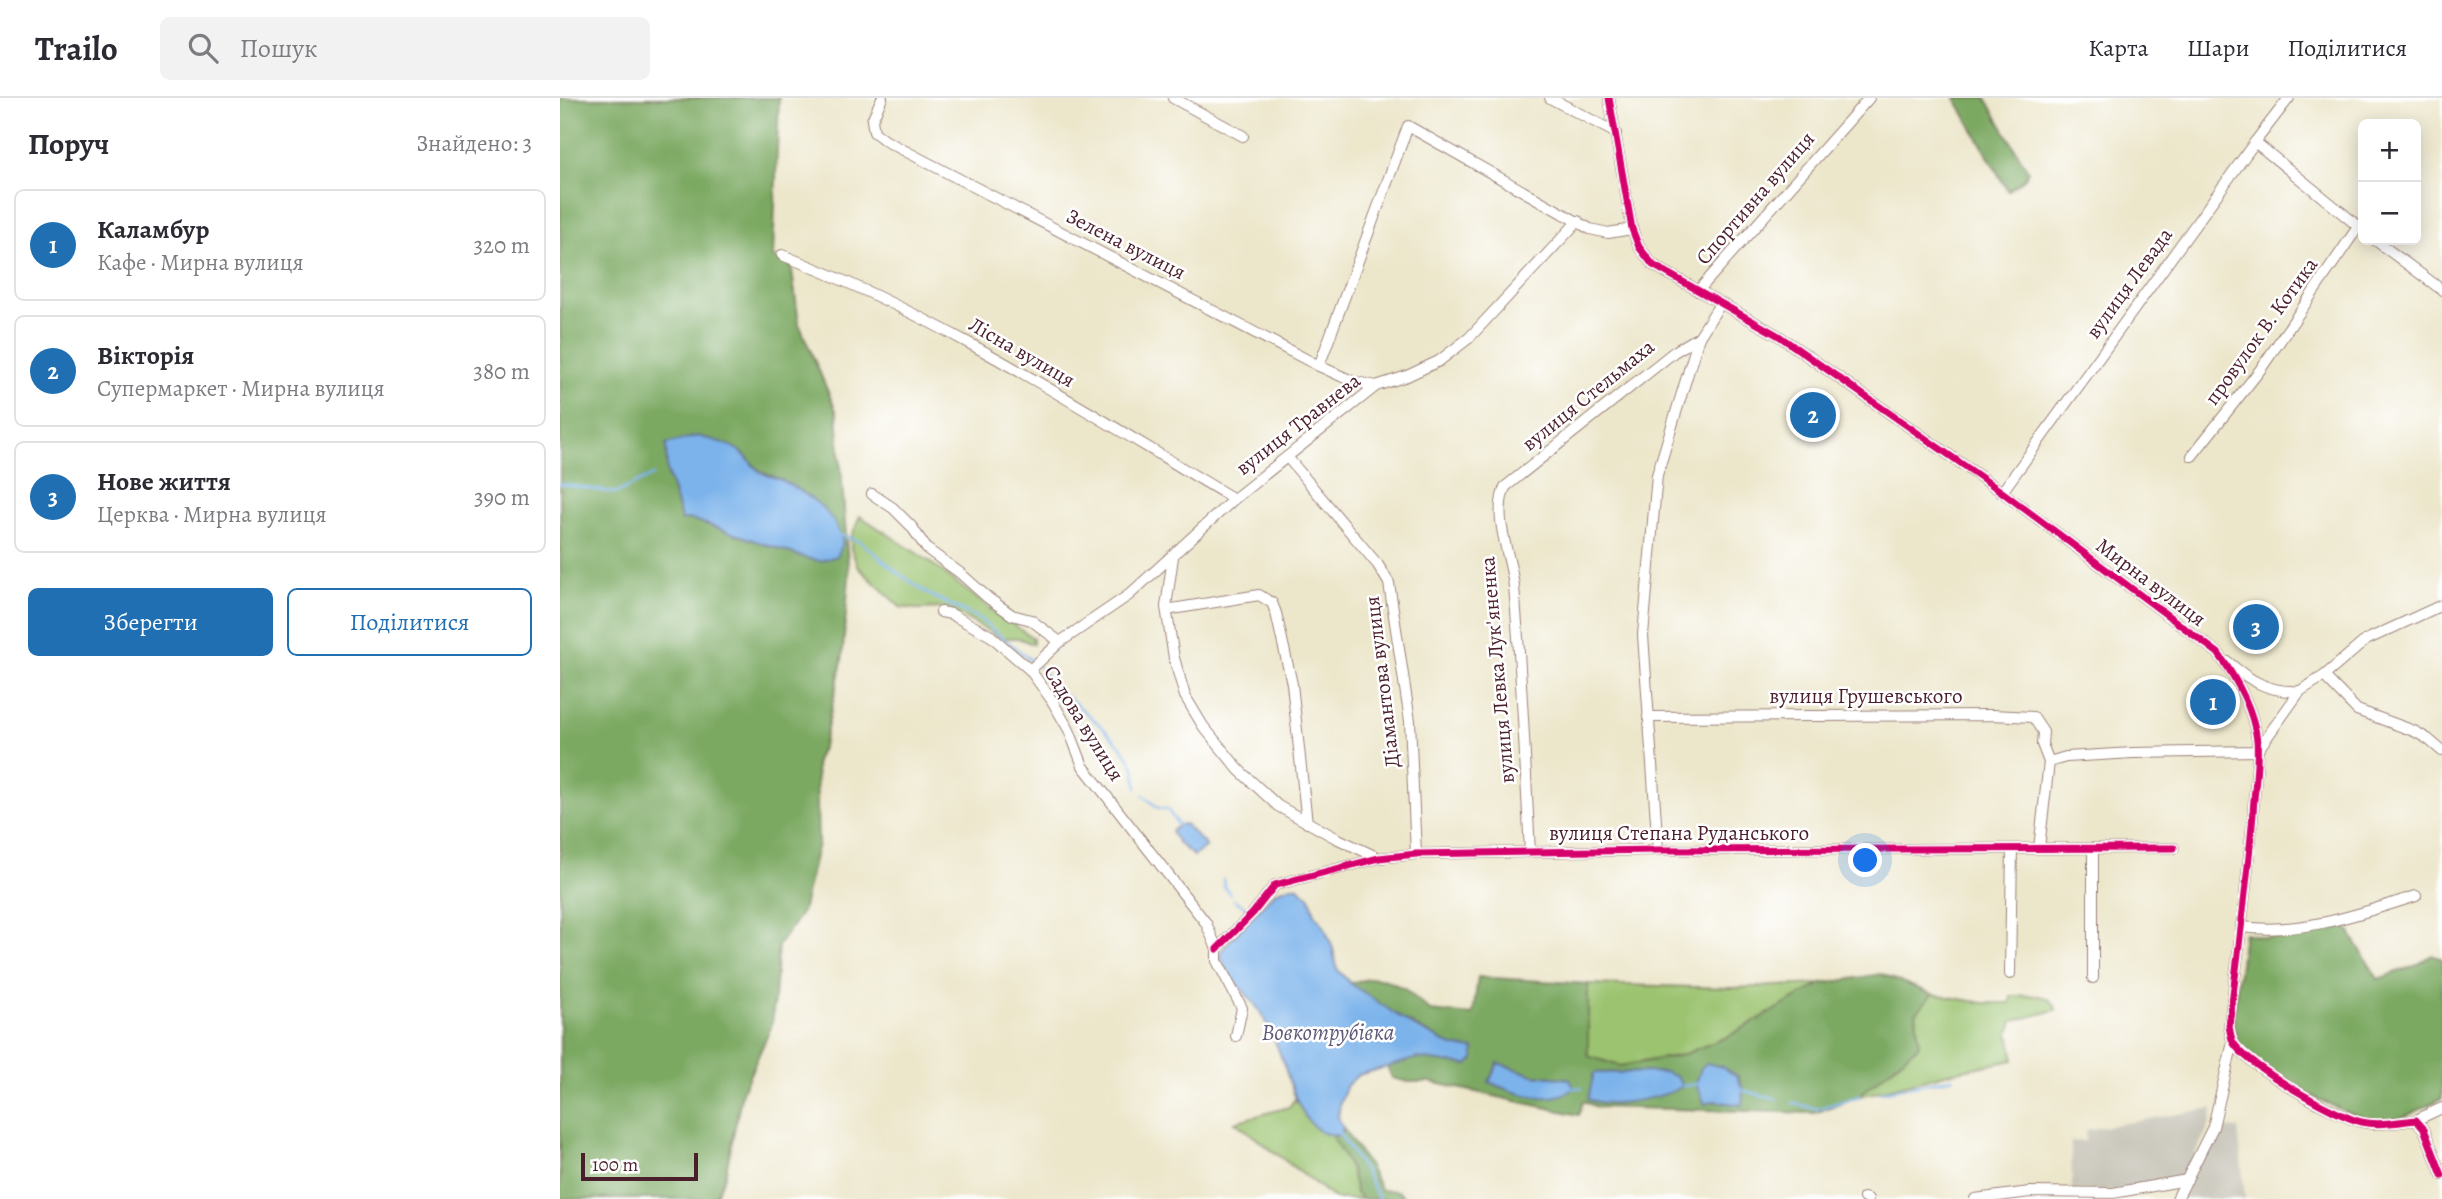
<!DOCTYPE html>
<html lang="uk">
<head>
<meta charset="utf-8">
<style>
	body { margin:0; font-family:Alegreya,serif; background:#f2f2f3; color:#2b2b33 }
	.controls { position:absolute; right:21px; top:21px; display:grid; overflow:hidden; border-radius:10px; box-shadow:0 4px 18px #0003 }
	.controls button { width:63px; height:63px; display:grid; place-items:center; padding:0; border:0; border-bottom:2px solid #e1e1e2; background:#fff; color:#2b2b33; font:35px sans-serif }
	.scale { position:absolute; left:21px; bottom:18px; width:117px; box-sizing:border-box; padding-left:7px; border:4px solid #4a1f2b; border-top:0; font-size:19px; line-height:24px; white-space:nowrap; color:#4a1f2b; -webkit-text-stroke:5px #fff; paint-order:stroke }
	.you { position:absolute; left:1306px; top:763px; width:24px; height:24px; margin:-18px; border:5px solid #fff; border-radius:50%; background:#1a73e8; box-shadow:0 0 0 10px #1a73e833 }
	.badge { display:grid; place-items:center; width:46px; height:46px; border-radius:50%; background:#1f6fb2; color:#fff; font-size:23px; font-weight:700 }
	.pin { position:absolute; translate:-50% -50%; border:4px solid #fff; box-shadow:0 2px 7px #0006 }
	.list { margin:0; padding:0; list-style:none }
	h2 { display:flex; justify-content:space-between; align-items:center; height:91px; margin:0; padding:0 28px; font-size:30px }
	h2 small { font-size:23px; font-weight:400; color:#7c7c81 }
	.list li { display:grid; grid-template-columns:46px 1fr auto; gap:21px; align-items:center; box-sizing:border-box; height:112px; margin:0 14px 14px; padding:0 14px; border:2px solid #e1e1e2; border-radius:10px }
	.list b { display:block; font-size:26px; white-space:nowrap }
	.list p { margin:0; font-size:23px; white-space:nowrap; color:#7c7c81 }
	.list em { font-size:23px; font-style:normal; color:#7c7c81 }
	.actions { display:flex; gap:14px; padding:21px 28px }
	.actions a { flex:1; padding:16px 0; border:2px solid #1f6fb2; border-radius:10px; text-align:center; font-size:24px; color:#1f6fb2 }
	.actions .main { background:#1f6fb2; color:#fff }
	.icon { flex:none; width:38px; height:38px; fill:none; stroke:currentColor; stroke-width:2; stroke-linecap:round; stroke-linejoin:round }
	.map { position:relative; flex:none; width:1882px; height:1101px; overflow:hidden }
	header { display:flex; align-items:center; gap:42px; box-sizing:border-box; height:98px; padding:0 35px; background:#fff; border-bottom:2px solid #e1e1e2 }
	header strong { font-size:33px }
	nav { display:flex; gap:38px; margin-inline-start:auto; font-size:24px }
	.search { width:490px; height:63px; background:#f2f2f3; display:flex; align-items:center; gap:18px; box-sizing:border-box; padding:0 24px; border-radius:10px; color:#7c7c81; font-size:26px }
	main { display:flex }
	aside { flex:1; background:#fff }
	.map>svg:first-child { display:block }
	.industrial { fill:#c7c4b8 }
	.green { fill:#9bc370; stroke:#72714e; stroke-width:2 }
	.forest { fill:#7ca962; stroke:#636446; stroke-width:2; fill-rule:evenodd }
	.water { fill:#7bb3eb; stroke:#62698b; stroke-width:2 }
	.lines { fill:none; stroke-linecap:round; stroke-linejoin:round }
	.stream { stroke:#7bb3eb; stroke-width:2.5 }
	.minor-casing { stroke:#9b827a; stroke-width:12 }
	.minor { stroke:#fff; stroke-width:10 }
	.cycleway-casing { stroke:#fff; stroke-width:11 }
	.cycleway { stroke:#d6006c; stroke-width:7 }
	.labels { text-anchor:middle; stroke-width:5; stroke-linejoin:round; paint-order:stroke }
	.street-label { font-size:21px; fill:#4a1f2b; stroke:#fff }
	.water-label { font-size:23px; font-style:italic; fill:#5e5a78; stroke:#fff }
</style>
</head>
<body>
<header>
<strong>Trailo</strong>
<div class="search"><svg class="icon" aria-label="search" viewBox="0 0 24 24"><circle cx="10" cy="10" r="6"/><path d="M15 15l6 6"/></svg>Пошук</div>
<nav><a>Карта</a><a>Шари</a><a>Поділитися</a></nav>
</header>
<main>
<aside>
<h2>Поруч<small>Знайдено: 3</small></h2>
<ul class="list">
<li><span class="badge">1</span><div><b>Каламбур</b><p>Кафе · Мирна вулиця</p></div><em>320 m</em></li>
<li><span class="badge">2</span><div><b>Вікторія</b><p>Супермаркет · Мирна вулиця</p></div><em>380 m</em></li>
<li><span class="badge">3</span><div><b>Нове життя</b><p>Церква · Мирна вулиця</p></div><em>390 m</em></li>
</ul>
<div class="actions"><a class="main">Зберегти</a><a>Поділитися</a></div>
</aside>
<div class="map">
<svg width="1882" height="1101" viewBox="0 0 1882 1101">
	<rect width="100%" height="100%" fill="#fff"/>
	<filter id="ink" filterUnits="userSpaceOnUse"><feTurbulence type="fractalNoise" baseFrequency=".0143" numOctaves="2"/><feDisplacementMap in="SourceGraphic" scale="14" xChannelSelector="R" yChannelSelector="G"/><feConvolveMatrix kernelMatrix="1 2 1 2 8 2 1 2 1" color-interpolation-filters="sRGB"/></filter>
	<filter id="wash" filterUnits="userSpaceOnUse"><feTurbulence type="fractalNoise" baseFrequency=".00686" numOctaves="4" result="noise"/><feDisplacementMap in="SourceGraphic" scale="28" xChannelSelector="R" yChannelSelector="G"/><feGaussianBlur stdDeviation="1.57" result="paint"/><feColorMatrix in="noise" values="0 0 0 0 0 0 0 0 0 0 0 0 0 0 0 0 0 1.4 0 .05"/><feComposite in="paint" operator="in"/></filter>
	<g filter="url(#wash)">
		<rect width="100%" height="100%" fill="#ece6ca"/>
		<g class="industrial">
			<polygon points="1653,1010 1649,1028 1622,1081 1553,1093 1512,1092 1511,1044 1525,1043 1526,1032"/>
			<polygon points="1657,1030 1678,1031 1685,1101 1621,1101"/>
		</g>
		<g class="green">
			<polygon points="300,418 367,462 433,513 473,540 473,546 458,540 441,540 387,510 356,511 340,509 298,469 291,451 291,440"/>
			<polygon points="1028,886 1171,890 1261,886 1168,939 1122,957 1060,968 1028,959"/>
			<path d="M1372 896 1423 905H1450L1451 898C1467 898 1493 893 1496 912L1453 923 1449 935 1454 962 1393 974 1297 999 1359 947 1356 915Z"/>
			<polygon points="735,1001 754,1028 772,1038 791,1072 796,1095 803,1101 775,1101 675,1024 729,1009"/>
		</g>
		<g class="forest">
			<path d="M0 0H219L213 159 231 165 239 226 277 315 289 479 282 563 263 648 256 663 258 745 242 814 218 848 212 927 182 994 165 1078 154 1101H0ZM183 355 200 374 220 381 246 460 137 423 128 421 122 423 107 374Z"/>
			<polygon points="1395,0 1426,0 1468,73 1465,80 1448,93"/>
			<path d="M1786 828 1818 881 1857 867 1872 857 1882 861V1000C1862 1010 1845 1022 1822 1023 1791 1023 1698 973 1680 947 1676 941 1674 934 1672 927L1684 835 1707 840Z"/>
			<path d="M1321 876 1372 896 1356 915 1359 947 1297 999 1255 1015 1037 1009 1023 1003 1019 1017 871 984H848L832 980 827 968 858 960 907 967 892 948 831 915 790 885 813 880 826 882 845 891 870 913 913 917 918 879 1028 886V958L1060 968 1122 957 1167 939 1261 886ZM938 965 973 977 1010 981 929 984ZM1105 974 1085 1001 1043 1004 1029 1000 1034 975ZM1178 978 1183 992 1181 1007 1153 1003 1146 1006 1136 986Z"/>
			<polygon points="783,1030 809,1069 821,1092 838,1093 846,1101 803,1101 796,1095 791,1072 772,1038 780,1037"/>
		</g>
		<g class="water">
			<path d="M137 338C152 342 170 345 182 355 189 360 193 370 201 374 207 378 215 379 221 382 250 397 274 413 283 445L277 458 260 463 246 460 137 423 128 421 122 423 107 374 106 346Z"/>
			<polygon points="625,726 646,748 634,758 619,746 611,734 619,727"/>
			<path d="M731 788 738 789 750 799 755 816 764 828 773 851 777 871 790 885 853 928 892 948 914 951V962L907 967 858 960 798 977 787 987 780 1005 778 1019 783 1030 780 1037C744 1041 733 992 724 967 718 949 709 928 699 912 686 892 664 880 660 855L667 846 715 794Z"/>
			<path d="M938 965 973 977 1010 981 1014 990C991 1009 953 995 929 984Z"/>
			<polygon points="1146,965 1162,969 1177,978 1183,992 1182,1007 1153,1003 1145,1006 1136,986 1141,970"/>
			<path d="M1105 974 1117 979 1123 988C1103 1000 1050 1011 1028 1001L1034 975Z"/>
		</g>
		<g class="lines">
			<g class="stream">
				<polyline points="0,386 56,395 93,377"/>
				<polyline points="279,437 300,443 337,474 368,496 418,520 473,564"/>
				<path d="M479 569C486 577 493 587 501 594 521 610 569 648 575 673 576 679 576 685 577 690"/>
				<polyline points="583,697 598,710 607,711 619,728"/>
				<polyline points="663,781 664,788 670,796"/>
				<polyline points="674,802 689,811"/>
				<polyline points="1123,988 1137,986"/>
				<polyline points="1011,990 1022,990"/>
				<polyline points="1182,992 1216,1001"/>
				<polyline points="1321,994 1393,980"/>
				<polyline points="1233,1005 1257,1011 1300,998"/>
				<polyline points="779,1035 805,1074 819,1101"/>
			</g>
		</g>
	</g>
	<g filter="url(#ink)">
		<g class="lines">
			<g class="minor-casing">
				<g id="minor">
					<polyline points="322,0 312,22 314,34 326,43 759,268 792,283 816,288"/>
					<polyline points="613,0 683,38"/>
					<polyline points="990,0 1056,35"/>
					<path d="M1049 0 1072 131 1079 149 1093 167 1219 238 1442 394 1658 555C1676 580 1693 610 1697 642 1699 666 1694 692 1693 716 1687 787 1678 857 1669 928 1670 933 1671 940 1673 944 1686 967 1775 1018 1801 1024 1819 1028 1838 1024 1856 1022L1864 1031 1882 1077"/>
					<polyline points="1695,44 1803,132"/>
					<polyline points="1815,142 1882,192"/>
					<path d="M222 157C382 219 527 314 674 401"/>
					<polyline points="1138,193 1309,0"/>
					<polyline points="759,268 848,28 1030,131 1048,135 1072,131"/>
					<polyline points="1632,358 1700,272 1798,129"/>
					<polyline points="728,360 818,467 829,485 850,623 856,756"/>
					<polyline points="1442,394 1695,44 1729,0"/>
					<polyline points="312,396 333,410 351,428 367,451 400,475 428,500 452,517 471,522 500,544"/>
					<polyline points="613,459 606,509 614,560 625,598 643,628 679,672 718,708 776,740 819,760"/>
					<polyline points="606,509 612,511 699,497 712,505 716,515 732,586 747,725"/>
					<polyline points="381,514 391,516 431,538 470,572 491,601 509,632 523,668 646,825 657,851 657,863 682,910 676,938"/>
					<path d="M1668 564C1690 583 1710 595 1740 593"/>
					<polyline points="470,572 500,544 569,497 674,401 816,288 847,278 879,263 909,240 1018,123"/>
					<polyline points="1764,578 1797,612 1854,633 1868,641 1882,653"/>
					<polyline points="1088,619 1432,617 1473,619 1483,634 1482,646 1489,664"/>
					<polyline points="1479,750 1489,664 1506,659 1573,655 1697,653 1740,593 1764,578 1806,542 1882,507"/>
					<polyline points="1533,750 1533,880"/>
					<polyline points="1098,752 1083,537 1097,377 1139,239 1160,206"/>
					<path d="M970 754C965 666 962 577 954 489 951 457 932 420 945 389L1114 254 1139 239"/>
					<path d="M1682 829C1741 837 1800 816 1856 798"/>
					<polyline points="657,851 693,815 715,787 819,760 856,756 1098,752 1614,750"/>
					<polyline points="1450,876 1452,751"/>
					<polyline points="1856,1022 1882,1010"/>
					<polyline points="1304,1100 1308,1101"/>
					<polyline points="1415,1101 1470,1094 1553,1095 1627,1082"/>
					<polyline points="1617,1101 1653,1029 1673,944"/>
				</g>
			</g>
			<use href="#minor" class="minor"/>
			<g class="cycleway-casing">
				<g id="cycleway">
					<path d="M1049 0 1072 131 1079 149 1093 167 1219 238 1442 394 1658 555C1676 580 1693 610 1697 642 1699 666 1694 692 1693 716 1687 787 1678 857 1669 928 1670 933 1671 940 1673 944 1686 967 1775 1018 1801 1024 1819 1028 1838 1024 1856 1022L1864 1031 1882 1077"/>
					<polyline points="657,851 693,815 715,787 819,760 856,756 1098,752 1614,750"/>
				</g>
			</g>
			<use href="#cycleway" class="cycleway"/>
		</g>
	</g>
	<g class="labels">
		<g class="street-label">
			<text transform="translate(1195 100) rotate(-49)" y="7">Спортивна вулиця</text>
			<text transform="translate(566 146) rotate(27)" y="7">Зелена вулиця</text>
			<text transform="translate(1569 185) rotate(-54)" y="7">вулиця Левада</text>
			<text transform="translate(1701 233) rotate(-54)" y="7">провулок В. Котика</text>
			<text transform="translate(462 254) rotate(30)" y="7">Лісна вулиця</text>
			<text transform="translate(1028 297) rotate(-39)" y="7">вулиця Стельмаха</text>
			<text transform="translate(738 326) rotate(-38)" y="7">вулиця Травнева</text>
			<text transform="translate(1591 484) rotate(37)" y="7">Мирна вулиця</text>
			<text transform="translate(937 572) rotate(-95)" y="7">вулиця Левка Лук'яненка</text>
			<text transform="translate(822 584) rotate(-97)" y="7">Діамантова вулиця</text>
			<text x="1306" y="605">вулиця Грушевського</text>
			<text transform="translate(524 625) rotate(58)" y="7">Садова вулиця</text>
			<text x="1119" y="742">вулиця Степана Руданського</text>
		</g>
		<g class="water-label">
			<text x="768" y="942">Вовкотрубівка</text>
		</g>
	</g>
</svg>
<div class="controls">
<button>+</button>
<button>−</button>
</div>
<div class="scale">100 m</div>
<div class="you"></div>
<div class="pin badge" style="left:1653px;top:604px">1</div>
<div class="pin badge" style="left:1253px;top:317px">2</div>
<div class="pin badge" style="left:1696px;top:529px">3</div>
</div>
</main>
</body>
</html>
